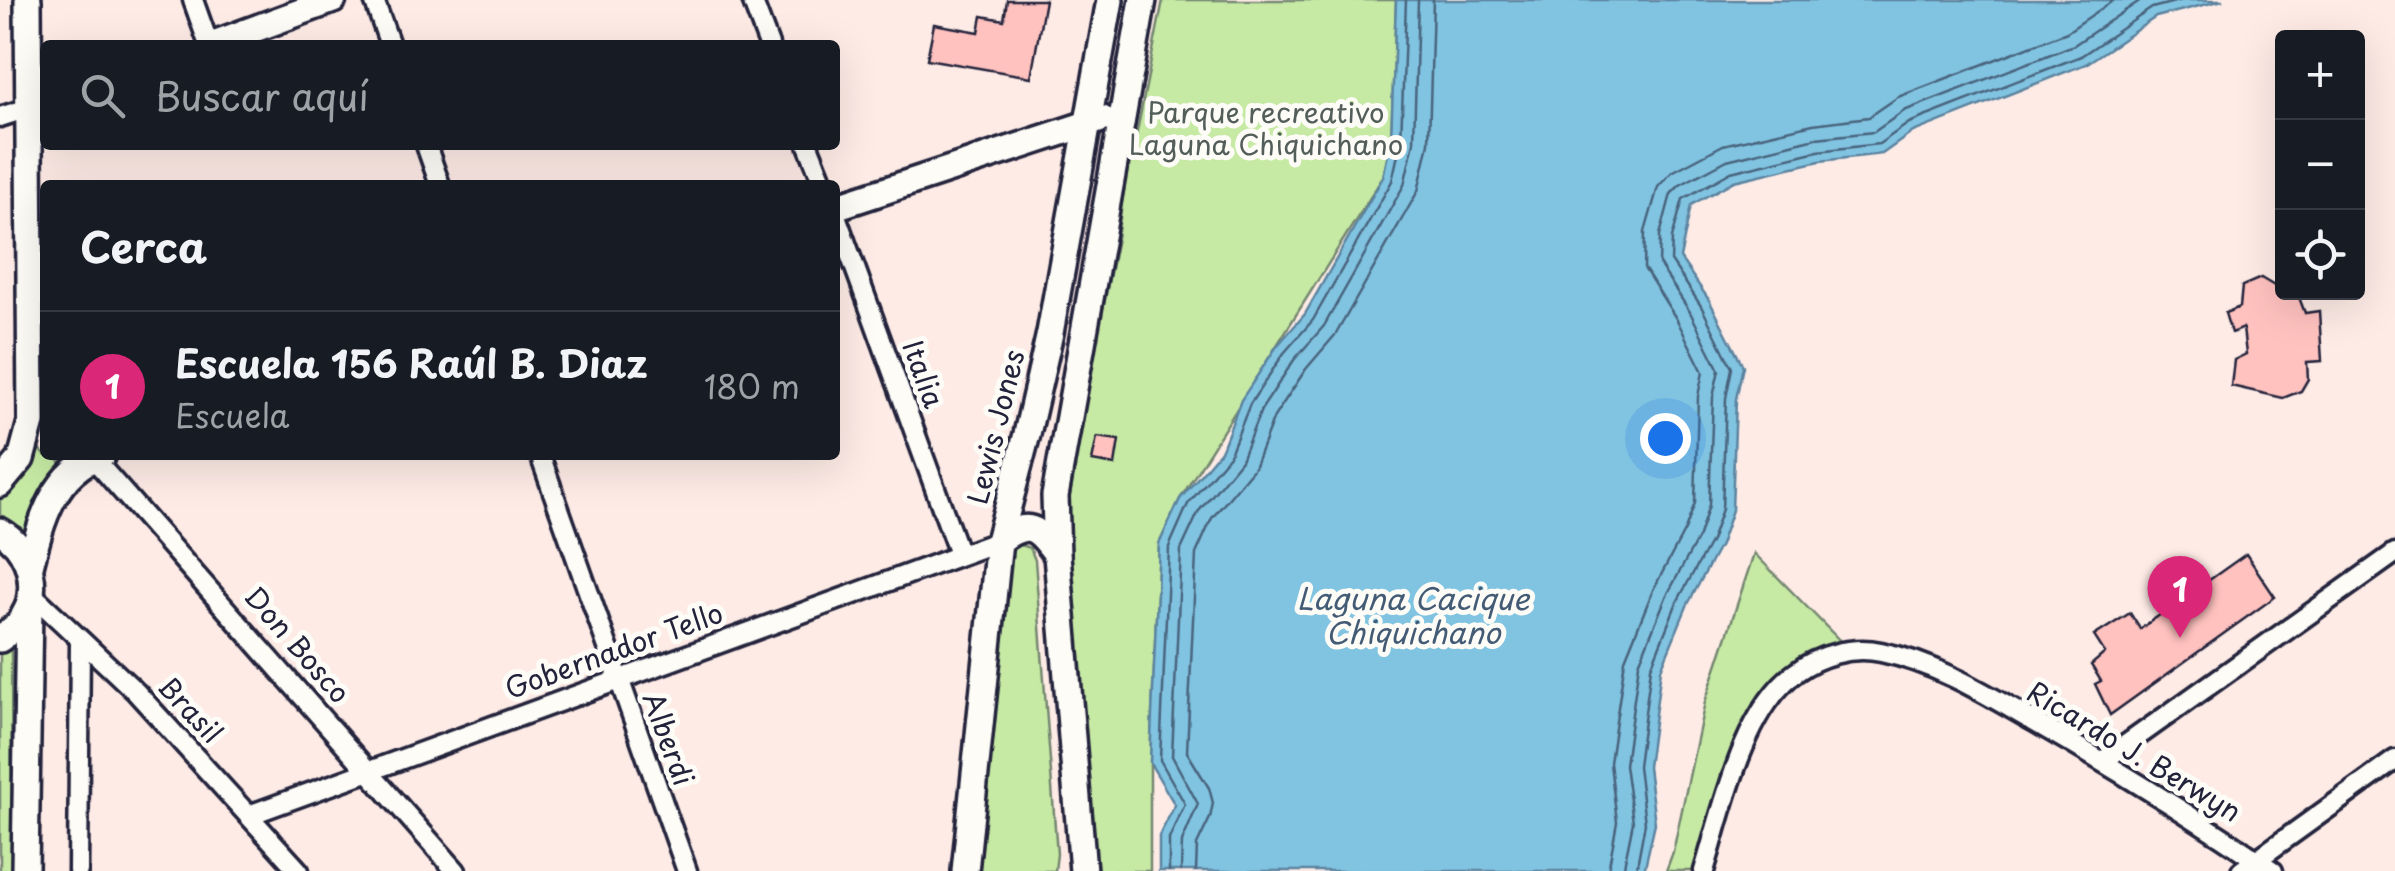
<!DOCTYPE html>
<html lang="es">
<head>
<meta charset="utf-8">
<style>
	body { margin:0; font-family:"Playpen Sans",sans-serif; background:#242831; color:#f1f3f6 }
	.controls { position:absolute; right:30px; top:30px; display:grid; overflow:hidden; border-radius:10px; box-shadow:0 10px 40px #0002 }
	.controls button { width:90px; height:90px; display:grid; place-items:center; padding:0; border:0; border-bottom:2px solid #363941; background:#171b24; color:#f1f3f6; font:50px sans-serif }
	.you { position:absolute; left:1665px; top:438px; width:35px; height:35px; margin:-25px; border:8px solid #fff; border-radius:50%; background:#1a73e8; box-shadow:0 0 0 15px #1a73e833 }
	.badge { display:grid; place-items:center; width:65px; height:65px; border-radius:50%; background:#db2777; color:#fff; font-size:32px; font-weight:700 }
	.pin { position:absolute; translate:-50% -82px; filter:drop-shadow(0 2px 5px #0008) }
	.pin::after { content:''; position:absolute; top:52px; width:35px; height:30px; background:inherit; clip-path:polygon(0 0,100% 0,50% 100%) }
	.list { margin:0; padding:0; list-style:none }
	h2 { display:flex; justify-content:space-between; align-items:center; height:130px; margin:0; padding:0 40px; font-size:42px }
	h2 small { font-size:32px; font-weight:400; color:#9ea1a6 }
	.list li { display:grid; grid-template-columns:65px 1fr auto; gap:30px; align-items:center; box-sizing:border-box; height:150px; padding:0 40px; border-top:2px solid #363941 }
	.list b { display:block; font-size:38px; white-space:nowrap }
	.list p { margin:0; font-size:32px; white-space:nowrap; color:#9ea1a6 }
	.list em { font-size:32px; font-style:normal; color:#9ea1a6 }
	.icon { flex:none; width:55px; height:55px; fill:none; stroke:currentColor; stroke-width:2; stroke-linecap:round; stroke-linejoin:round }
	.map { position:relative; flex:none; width:2395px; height:871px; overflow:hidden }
	.search { position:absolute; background:#171b24; box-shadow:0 10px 40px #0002; left:40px; top:40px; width:800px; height:110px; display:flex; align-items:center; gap:25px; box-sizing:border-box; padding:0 35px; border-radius:10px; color:#9ea1a6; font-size:38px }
	.panel { position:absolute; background:#171b24; box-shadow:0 10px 40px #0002; left:40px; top:180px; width:800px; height:280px; border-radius:10px }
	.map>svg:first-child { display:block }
	.green { fill:#c6eaa4; stroke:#748670; stroke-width:2.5 }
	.water { fill:#81c4e1; stroke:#5b839f; stroke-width:2.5 }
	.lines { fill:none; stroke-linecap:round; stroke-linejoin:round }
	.shore { stroke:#48637d; stroke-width:2.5 }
	.building { fill:#ffc2bf; stroke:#22223b; stroke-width:2.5 }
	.street-casing { stroke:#22223b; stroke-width:25 }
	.secondary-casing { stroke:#22223b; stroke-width:32 }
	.street { stroke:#fdfcf7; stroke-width:18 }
	.secondary { stroke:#fdfcf7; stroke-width:25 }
	.labels { text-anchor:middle; stroke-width:10; stroke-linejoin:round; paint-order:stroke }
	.park-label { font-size:28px; fill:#535e5a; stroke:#fdfcf7 }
	.street-label { font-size:28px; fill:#22223b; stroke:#fdfcf7 }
	.water-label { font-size:30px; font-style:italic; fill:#435b75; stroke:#fdfcf7 }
</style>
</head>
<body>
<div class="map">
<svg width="2395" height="871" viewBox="0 0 2395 871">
	<rect width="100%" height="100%" fill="#feebe6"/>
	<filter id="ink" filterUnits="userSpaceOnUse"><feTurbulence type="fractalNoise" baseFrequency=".01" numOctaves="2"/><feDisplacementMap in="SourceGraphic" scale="20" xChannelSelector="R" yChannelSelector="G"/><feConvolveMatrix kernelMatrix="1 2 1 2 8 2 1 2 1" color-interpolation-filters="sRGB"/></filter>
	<g filter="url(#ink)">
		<g class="green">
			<polygon points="1163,0 1396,0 1391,141 1383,177 1180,499 1159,544 1150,763 1150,871 1092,871 1067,492 1117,238 1127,167 1130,167"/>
			<polygon points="35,445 45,455 63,462 42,489 27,540 20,528 0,516 0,498 24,472"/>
			<polygon points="1017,544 1030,548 1035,560 1057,854 1055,871 976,871 1007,547"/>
			<polygon points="1754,553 1850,651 1822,658 1771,695 1704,871 1666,871 1673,852 1705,702"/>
			<polygon points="11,647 12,871 0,871 0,653"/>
		</g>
		<polygon class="water" points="1396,0 2223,0 2156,17 2086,64 1913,132 1882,154 1820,161 1734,181 1691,205 1680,258 1709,300 1743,366 1736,399 1732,510 1720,545 1687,606 1661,669 1648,767 1655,823 1644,871 1159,871 1159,836 1175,805 1150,763 1159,544 1180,499 1222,449 1241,400 1277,346 1305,314 1383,177 1391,140"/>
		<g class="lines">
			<g class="shore">
				<polyline points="1169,871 1169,839 1185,804 1160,760 1169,547 1188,504 1230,454 1250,404 1284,353 1313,320 1392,181 1401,141 1406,0"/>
				<polyline points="1181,871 1182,842 1198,804 1172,756 1181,550 1199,511 1241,460 1261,410 1294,360 1324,326 1404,185 1414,142 1418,0"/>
				<polyline points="1196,871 1197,845 1210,818 1213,803 1209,788 1187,752 1196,554 1212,518 1254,468 1274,417 1306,369 1336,334 1418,191 1429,143 1433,0"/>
				<polyline points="1608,871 1617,822 1610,763 1625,659 1653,590 1685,530 1695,503 1698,396 1703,372 1677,320 1644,268 1645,232 1658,187 1672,172 1723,145 1813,124 1869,117 1898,97 2067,32 2114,0"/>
				<polyline points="1623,871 1633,822 1625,765 1639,663 1666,597 1699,536 1709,505 1713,397 1719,370 1690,312 1659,264 1660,235 1671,194 1680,185 1727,160 1816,138 1874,132 1904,111 2074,45 2141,0"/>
				<polyline points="1636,871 1645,823 1638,766 1651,667 1677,602 1711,541 1722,509 1726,398 1732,368 1701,306 1671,261 1672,238 1683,199 1731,172 1818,151 1879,144 1909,123 2081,56 2152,8 2182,0"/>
			</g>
		</g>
		<g class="building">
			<polygon points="1007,0 1045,0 1031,77 927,59 934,24 979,32 982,16 1004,20"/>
			<polygon points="2261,278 2276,287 2282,285 2282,292 2297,292 2305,313 2319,311 2322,361 2307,362 2308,379 2301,391 2283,398 2231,386 2234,360 2246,354 2243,328 2231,333 2225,313 2240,307 2242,286"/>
			<polygon points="1097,437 1119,440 1115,465 1092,461"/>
			<polygon points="2246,554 2275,597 2110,715 2095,684 2101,681 2091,665 2105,653 2094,636 2130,613 2140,629"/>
		</g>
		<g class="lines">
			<g class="street-casing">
				<g id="street">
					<polyline points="193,0 209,45"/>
					<polyline points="374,0 390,45"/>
					<polyline points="752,0 769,45"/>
					<polyline points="0,117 28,108"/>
					<polyline points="426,145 440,185"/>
					<polyline points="808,145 824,185"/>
					<polyline points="835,213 959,554"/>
					<polyline points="540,455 687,871"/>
					<polyline points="93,458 456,871"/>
					<polyline points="32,594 136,692 299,871"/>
					<polyline points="2103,761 2395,553"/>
					<polyline points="249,815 999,541"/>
					<polyline points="78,871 80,642"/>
					<path d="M1704 871C1722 812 1743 711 1795 673 1818 655 1852 646 1881 652 1936 663 1986 694 2033 721 2115 768 2195 818 2273 871"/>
					<polyline points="2241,871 2395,760"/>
				</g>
			</g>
			<g class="secondary-casing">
				<g id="secondary">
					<polyline points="211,45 333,0"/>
					<polyline points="835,207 1102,119"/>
					<polyline points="0,484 21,459 31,422 28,0"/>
					<path d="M0 531C26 546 37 576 29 605L25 871"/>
					<path d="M999 541C1029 519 1037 527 1057 555"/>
					<path d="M30 566C41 521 54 471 102 455"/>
					<polyline points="0,639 20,623 29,606"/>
					<polyline points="965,871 999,541 1027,434 1050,333 1110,0"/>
					<polyline points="1083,871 1057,555 1055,496 1143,0"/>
				</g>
			</g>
			<use href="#street" class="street"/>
			<use href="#secondary" class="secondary"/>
		</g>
	</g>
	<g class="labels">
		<g class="park-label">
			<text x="1266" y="123">Parque recreativo<tspan x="1266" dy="32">Laguna Chiquichano</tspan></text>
		</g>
		<g class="street-label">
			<text transform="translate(923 374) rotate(70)" y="10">Italia</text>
			<text transform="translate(996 427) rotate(-76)" y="10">Lewis Jones</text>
			<text transform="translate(297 645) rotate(49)" y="10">Don Bosco</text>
			<text transform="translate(614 651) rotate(-20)" y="10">Gobernador Tello</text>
			<text transform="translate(190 710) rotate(47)" y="10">Brasil</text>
			<text transform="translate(668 739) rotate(70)" y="10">Alberdi</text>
			<text transform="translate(2134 752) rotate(31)" y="10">Ricardo J. Berwyn</text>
		</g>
		<g class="water-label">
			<text x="1413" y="610">Laguna Cacique<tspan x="1413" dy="34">Chiquichano</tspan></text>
		</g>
	</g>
</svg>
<div class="controls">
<button>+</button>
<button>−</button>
<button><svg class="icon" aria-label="locate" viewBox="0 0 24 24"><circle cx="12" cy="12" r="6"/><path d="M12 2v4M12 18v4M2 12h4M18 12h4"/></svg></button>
</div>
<div class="you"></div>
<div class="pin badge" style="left:2180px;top:638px">1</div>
<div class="search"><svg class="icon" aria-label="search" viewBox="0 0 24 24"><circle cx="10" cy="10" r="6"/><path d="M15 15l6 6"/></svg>Buscar aquí</div>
<section class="panel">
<h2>Cerca<small></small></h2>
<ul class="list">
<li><span class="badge">1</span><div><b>Escuela 156 Raúl B. Diaz</b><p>Escuela</p></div><em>180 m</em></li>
</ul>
</section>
</div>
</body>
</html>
